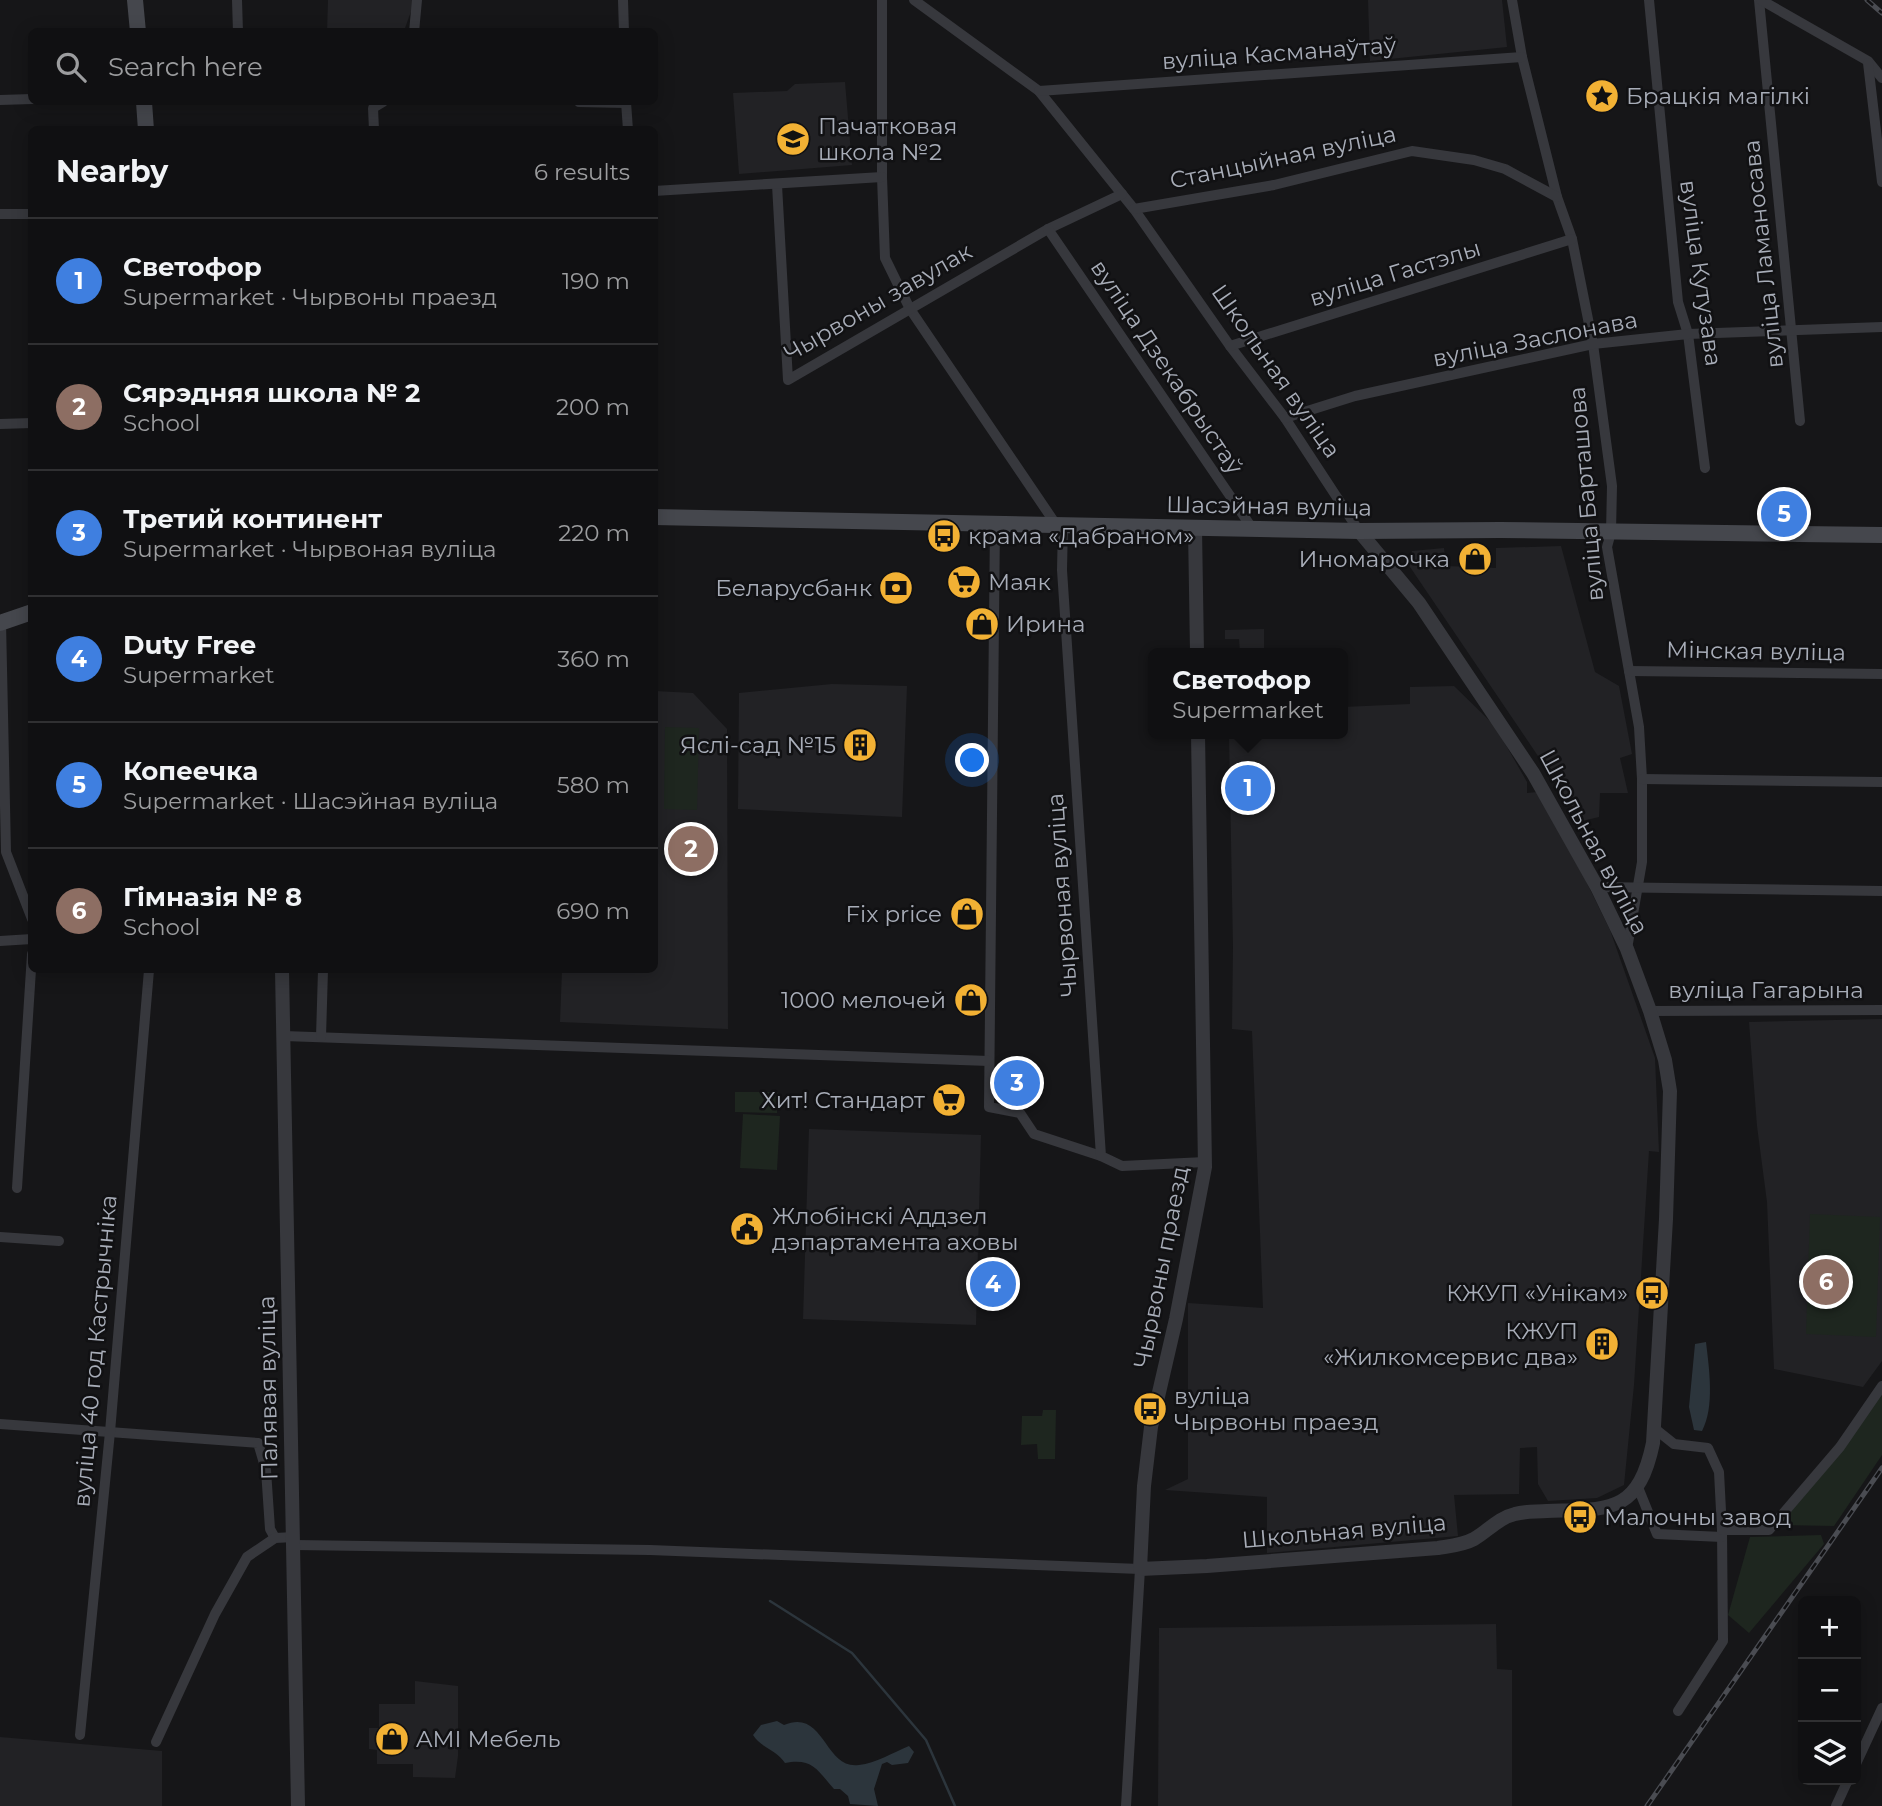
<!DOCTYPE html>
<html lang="en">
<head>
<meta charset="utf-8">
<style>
	body { margin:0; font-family:Montserrat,sans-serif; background:#1e1e20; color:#f1f3f6 }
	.controls { position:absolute; right:21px; bottom:21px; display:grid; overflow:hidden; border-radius:10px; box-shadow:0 4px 18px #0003 }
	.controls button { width:63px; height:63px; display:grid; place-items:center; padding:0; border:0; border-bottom:2px solid #303032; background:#101012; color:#f1f3f6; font:35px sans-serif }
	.you { position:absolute; left:973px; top:761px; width:24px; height:24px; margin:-18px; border:5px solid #fff; border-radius:50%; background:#1a73e8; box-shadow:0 0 0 10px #1a73e833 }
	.badge { display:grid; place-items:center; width:46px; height:46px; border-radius:50%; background:#f2b134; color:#fff; font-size:23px; font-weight:700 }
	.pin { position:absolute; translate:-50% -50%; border:4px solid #fff; box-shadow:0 2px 7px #0006 }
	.popup { position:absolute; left:1148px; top:648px; width:200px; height:91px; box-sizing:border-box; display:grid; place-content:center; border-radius:10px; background:#101012; filter:drop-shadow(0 2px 5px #0005); font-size:23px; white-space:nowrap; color:#9c9d9f }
	.popup b { font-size:26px; color:#f1f3f6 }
	.popup::after { content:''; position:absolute; left:50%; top:100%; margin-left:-14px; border:14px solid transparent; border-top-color:#101012 }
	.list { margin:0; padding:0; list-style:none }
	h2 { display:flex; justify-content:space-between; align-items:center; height:91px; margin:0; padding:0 28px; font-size:30px }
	h2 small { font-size:23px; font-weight:400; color:#9c9d9f }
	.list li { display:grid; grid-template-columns:46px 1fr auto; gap:21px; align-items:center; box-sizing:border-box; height:126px; padding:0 28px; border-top:2px solid #303032 }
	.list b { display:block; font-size:26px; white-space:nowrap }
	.list p { margin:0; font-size:23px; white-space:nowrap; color:#9c9d9f }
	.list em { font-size:23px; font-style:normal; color:#9c9d9f }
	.icon { flex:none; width:38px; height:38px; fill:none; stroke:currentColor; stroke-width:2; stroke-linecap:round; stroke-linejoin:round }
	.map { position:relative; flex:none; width:1882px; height:1806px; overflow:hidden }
	.search { position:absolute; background:#101012; box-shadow:0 4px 18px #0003; left:28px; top:28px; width:630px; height:77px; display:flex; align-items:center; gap:18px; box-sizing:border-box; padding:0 24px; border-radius:10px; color:#9c9d9f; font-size:26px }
	.panel { position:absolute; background:#101012; box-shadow:0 4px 18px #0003; left:28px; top:126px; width:630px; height:847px; border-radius:10px }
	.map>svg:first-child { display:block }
	.built { fill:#222225 }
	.green { fill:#1e261f }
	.water { fill:#2c353c }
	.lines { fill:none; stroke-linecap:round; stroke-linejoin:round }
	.stream { stroke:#2c353c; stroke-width:2.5 }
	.minor { stroke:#37383d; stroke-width:10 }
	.tertiary { stroke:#37383d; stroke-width:14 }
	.secondary { stroke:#45474d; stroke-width:16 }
	.rail-casing { stroke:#4a4c52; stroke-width:5 }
	.rail { stroke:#111113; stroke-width:2.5; stroke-dasharray:8; stroke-linecap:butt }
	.labels { text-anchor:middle; stroke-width:5; stroke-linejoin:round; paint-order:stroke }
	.street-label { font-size:23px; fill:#a8adb8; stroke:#111113 }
	.poi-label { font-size:23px; fill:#a8adb8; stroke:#111113; text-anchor:start }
</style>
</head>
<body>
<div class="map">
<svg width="1882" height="1806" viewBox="0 0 1882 1806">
	<rect width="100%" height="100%" fill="#161618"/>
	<g class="built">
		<polygon points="328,0 415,0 404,31 327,32"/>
		<polygon points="1368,0 1502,0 1507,47 1370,61"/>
		<polygon points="845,82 852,165 739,174 733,93 787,91 795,84"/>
		<polygon points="1561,546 1595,672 1619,686 1632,754 1620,758 1628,793 1600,793 1599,817 1582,821 1408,564 1412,551 1444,548 1446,566 1496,568 1496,548"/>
		<polygon points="1264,629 1264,653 1240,653 1239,639 1225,639 1225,630"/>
		<polygon points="832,684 907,686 902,817 738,809 739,693"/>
		<polygon points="1454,686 1495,726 1527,782 1527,793 1537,792 1583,875 1610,930 1655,1058 1659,1152 1649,1151 1634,1385 1624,1485 1597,1498 1548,1501 1538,1484 1537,1447 1520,1448 1519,1494 1454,1495 1458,1536 1267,1553 1267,1497 1165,1490 1188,1479 1188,1303 1263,1308 1252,1031 1232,1029 1233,947 1229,734 1342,734 1343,707 1410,704 1410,687"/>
		<polygon points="655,691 693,693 727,729 728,1029 560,1022 562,970 654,970"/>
		<polygon points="1882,1019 1882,1361 1863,1387 1774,1369 1767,1202 1757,1126 1749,1022"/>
		<polygon points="809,1129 981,1135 976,1325 803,1319"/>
		<polygon points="1496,1624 1497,1669 1512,1670 1512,1806 1158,1806 1159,1628"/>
		<polygon points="415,1681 458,1686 458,1756 455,1778 413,1777 413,1764 377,1764 377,1750 369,1749 369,1728 379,1728 379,1704 415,1704"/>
		<polygon points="0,1737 162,1751 162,1806 0,1806"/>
	</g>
	<g class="green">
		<polygon points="665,727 699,728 697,810 664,809"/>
		<polygon points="735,1092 778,1092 777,1113 735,1112"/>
		<polygon points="743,1114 780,1116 777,1170 740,1168"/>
		<polygon points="1810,1214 1880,1217 1876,1337 1806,1334"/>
		<polygon points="1882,1393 1882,1455 1834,1526 1780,1525"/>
		<polygon points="1043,1410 1056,1410 1055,1459 1038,1459 1037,1444 1021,1445 1022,1416 1042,1416"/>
		<polygon points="1821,1535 1824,1544 1749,1633 1728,1615 1750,1537"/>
	</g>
	<g class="water">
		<path d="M1706 1342C1709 1368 1715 1407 1702 1431L1694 1430 1689 1407 1695 1344Z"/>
		<path d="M777 1721 784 1725C825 1708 824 1770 859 1765 876 1763 892 1753 909 1746L914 1752 908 1763 892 1765 887 1762 882 1764 874 1789 878 1806 850 1804 848 1796 840 1789H834C817 1770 813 1758 785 1763 777 1750 761 1748 753 1735L761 1725Z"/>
	</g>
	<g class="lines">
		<polyline class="stream" points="770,1601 852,1653 926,1740 955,1806"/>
		<g class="minor">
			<polyline points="237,0 238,32"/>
			<polyline points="623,0 624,32"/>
			<polyline points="882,0 882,177 885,258 910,309 1055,523"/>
			<polyline points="914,0 1039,91 1134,209 1230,346 1285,418 1359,531"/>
			<polyline points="1512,0 1522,57 1557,197 1572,239 1593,344 1612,486 1611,532 1607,547 1639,727 1642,779 1642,862 1627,949"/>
			<polyline points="1649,0 1678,302 1688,334 1705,468"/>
			<polyline points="1759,0 1800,421"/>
			<polyline points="1761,0 1868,61 1882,78"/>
			<polyline points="414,32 417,0"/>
			<polyline points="1868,63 1882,182"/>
			<polyline points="1039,91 1522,57"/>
			<polyline points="0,100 32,99"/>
			<polyline points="579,102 626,103"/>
			<polyline points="626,102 628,130"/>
			<polyline points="374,130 373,108 383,102"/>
			<polyline points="777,185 788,380 1048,229 1122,194"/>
			<polyline points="654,191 882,177"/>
			<polyline points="1134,209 1274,185 1412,151 1474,160 1505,169 1557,197"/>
			<polyline points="0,214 32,214"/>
			<polyline points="1048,229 1252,528"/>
			<polyline points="1230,346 1572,239"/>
			<polyline points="1285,418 1355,396 1593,344 1688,334 1882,327"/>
			<polyline points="0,424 32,423"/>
			<polyline points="995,523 989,1107 1020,1113 1034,1134 1101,1156"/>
			<polyline points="1063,524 1062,570 1101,1156 1122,1166 1205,1162"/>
			<polyline points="1,622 6,852 32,919"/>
			<polyline points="1629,671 1882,674"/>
			<polyline points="1642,779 1882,782"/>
			<polyline points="1597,887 1882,891"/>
			<polyline points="0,941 32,939"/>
			<polyline points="1650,1011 1882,1010"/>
			<polyline points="284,1036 989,1061"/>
			<polyline points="321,1037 323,970"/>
			<polyline points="17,1188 32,954"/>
			<polyline points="0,1237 59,1241"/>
			<polyline points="0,1424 258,1443 266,1470 270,1529 275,1538"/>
			<polyline points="1654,1428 1674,1444 1708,1448 1719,1472 1722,1530 1723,1641 1678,1711"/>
			<polyline points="1637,1485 1657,1534 1722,1537"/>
			<polyline points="1722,1530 1769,1530 1840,1447 1882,1386"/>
			<polyline points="294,1545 650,1550 1140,1569 1126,1806"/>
			<polyline points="80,1735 110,1432 149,970"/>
			<polyline points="156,1742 215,1614 247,1557 275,1538 294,1537"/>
			<polyline points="1856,1764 1882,1708"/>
			<polyline points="1836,1806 1848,1780"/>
		</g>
		<g class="tertiary">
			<polyline points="1195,528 1197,653"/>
			<path d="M1198 734 1205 1167 1176 1319 1151 1427 1144 1486 1140 1569 1207 1566 1438 1548C1450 1546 1463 1545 1474 1539 1488 1531 1498 1518 1515 1514 1525 1511 1536 1512 1547 1511 1608 1509 1638 1515 1653 1443L1666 1219 1670 1091 1665 1060 1650 1011 1627 949 1597 887 1533 773 1419 603 1359 531"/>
			<polyline points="282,970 298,1806"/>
		</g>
		<g class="secondary">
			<polyline points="135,0 138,32"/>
			<polyline points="144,102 146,130"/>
			<polyline points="654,517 1359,531 1500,530 1882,535"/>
			<polyline points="0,623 32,612"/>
		</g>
		<g class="rail-casing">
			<g id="rail">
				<polyline points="1867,0 1882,13"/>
				<polyline points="1647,1806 1882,1468"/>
			</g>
		</g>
		<use href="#rail" class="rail"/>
	</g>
	<defs>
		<g id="sight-disc" transform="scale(1.75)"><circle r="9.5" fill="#f2b134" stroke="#111113"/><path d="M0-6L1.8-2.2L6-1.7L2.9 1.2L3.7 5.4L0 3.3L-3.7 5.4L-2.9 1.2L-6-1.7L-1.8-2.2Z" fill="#111"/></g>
		<g id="school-disc" transform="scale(1.75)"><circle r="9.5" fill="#f2b134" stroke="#111113"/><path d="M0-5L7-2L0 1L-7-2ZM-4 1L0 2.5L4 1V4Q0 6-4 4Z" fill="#111"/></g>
		<g id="bus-disc" transform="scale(1.75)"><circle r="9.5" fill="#f2b134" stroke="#111113"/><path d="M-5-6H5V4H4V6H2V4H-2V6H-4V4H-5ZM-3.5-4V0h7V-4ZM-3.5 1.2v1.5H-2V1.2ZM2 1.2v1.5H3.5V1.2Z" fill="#111"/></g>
		<g id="shop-disc" transform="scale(1.75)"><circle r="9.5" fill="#f2b134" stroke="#111113"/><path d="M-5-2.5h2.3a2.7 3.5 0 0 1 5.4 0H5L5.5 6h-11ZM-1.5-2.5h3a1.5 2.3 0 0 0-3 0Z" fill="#111"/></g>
		<g id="supermarket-disc" transform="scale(1.75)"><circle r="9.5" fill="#f2b134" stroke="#111113"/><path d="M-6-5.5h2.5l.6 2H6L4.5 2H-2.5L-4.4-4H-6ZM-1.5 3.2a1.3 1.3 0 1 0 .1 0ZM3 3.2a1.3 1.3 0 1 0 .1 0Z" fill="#111"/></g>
		<g id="bank-disc" transform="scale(1.75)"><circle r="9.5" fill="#f2b134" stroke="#111113"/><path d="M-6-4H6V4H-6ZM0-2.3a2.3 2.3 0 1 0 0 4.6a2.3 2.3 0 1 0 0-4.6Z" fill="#111"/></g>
		<g id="building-disc" transform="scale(1.75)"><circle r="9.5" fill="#f2b134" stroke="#111113"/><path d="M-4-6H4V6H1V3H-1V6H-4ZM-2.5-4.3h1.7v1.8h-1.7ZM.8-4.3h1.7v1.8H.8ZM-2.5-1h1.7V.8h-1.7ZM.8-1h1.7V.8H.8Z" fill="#111"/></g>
		<g id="civic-disc" transform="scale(1.75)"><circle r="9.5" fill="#f2b134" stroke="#111113"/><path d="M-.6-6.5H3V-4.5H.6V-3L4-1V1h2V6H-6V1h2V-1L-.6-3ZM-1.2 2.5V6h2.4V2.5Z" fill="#111"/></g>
	</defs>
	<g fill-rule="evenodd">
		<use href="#sight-disc" x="1602" y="96"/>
		<use href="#school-disc" x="793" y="139"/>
		<use href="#bus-disc" x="944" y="536"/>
		<use href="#shop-disc" x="1475" y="559"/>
		<use href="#supermarket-disc" x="964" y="582"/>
		<use href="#bank-disc" x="896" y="588"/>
		<use href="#shop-disc" x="982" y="624"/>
		<use href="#building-disc" x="860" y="745"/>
		<use href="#shop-disc" x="967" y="914"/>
		<use href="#shop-disc" x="971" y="1000"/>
		<use href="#supermarket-disc" x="949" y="1100"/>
		<use href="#civic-disc" x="747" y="1229"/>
		<use href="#bus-disc" x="1652" y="1293"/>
		<use href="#building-disc" x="1602" y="1344"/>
		<use href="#bus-disc" x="1150" y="1409"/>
		<use href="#bus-disc" x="1580" y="1517"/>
		<use href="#shop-disc" x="392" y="1739"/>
	</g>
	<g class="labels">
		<g class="street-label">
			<text transform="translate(1279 53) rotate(-4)" y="8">вуліца Касманаўтаў</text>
			<text transform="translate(1283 157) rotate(-12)" y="8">Станцыйная вуліца</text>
			<text transform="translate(1763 254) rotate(-96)" y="8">вуліца Ламаносава</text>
			<text transform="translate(1395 273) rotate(-17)" y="8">вуліца Гастэлы</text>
			<text transform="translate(1701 273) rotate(82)" y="8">вуліца Кутузава</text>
			<text transform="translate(878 302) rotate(-30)" y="8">Чырвоны завулак</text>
			<text transform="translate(1535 339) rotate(-11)" y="8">вуліца Заслонава</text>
			<text transform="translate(1167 367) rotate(56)" y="8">вуліца Дзекабрыстаў</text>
			<text transform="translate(1276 371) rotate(55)" y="8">Школьная вуліца</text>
			<text transform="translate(1586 494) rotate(-95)" y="8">вуліца Барташова</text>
			<text transform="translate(1269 506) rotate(1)" y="8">Шасэйная вуліца</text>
			<text transform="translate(1756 651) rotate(1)" y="8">Мінская вуліца</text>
			<text transform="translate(1594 842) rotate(62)" y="8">Школьная вуліца</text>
			<text transform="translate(1062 895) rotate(-94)" y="8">Чырвоная вуліца</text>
			<text x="1766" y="998">вуліца Гагарына</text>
			<text transform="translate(1161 1267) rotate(-79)" y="8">Чырвоны праезд</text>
			<text transform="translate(95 1351) rotate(-85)" y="8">вуліца 40 год Кастрычніка</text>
			<text transform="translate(268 1388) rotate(-91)" y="8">Палявая вуліца</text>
			<text transform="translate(1344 1531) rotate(-5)" y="8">Школьная вуліца</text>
		</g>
		<g class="poi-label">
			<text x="1626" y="104">Брацкія магілкі</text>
			<text x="818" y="134">Пачатковая<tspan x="818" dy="26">школа №2</tspan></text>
			<text x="968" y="544">крама «Дабраном»</text>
			<text x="1450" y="567" text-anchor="end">Иномарочка</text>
			<text x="988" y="590">Маяк</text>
			<text x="872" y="596" text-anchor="end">Беларусбанк</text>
			<text x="1006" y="632">Ирина</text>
			<text x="836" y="753" text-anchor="end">Яслі-сад №15</text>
			<text x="942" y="922" text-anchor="end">Fix price</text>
			<text x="946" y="1008" text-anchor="end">1000 мелочей</text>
			<text x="925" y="1108" text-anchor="end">Хит! Стандарт</text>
			<text x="772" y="1224">Жлобінскі Аддзел<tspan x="772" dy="26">дэпартамента аховы</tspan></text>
			<text x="1628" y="1301" text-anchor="end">КЖУП «Унікам»</text>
			<text x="1578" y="1339" text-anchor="end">КЖУП<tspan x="1578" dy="26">«Жилкомсервис два»</tspan></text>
			<text x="1174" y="1404">вуліца<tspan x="1174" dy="26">Чырвоны праезд</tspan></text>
			<text x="1604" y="1525">Малочны завод</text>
			<text x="416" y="1747">AMI Мебель</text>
		</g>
	</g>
</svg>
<div class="controls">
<button>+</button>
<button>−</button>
<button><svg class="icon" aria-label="layers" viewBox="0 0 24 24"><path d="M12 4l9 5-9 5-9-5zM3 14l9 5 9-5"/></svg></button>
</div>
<div class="you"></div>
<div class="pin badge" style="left:1248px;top:788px;background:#3f7fe0">1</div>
<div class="popup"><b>Светофор</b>Supermarket</div>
<div class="pin badge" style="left:691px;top:849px;background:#8d6e63">2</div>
<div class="pin badge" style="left:1017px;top:1083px;background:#3f7fe0">3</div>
<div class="pin badge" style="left:993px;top:1284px;background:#3f7fe0">4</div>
<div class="pin badge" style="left:1784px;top:514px;background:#3f7fe0">5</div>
<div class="pin badge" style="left:1826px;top:1282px;background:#8d6e63">6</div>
<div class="search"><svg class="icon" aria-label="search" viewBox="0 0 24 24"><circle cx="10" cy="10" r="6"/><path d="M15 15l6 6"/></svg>Search here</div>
<section class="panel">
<h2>Nearby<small>6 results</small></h2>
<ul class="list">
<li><span class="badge" style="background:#3f7fe0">1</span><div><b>Светофор</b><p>Supermarket · Чырвоны праезд</p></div><em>190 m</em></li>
<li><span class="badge" style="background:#8d6e63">2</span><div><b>Сярэдняя школа № 2</b><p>School</p></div><em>200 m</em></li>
<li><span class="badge" style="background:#3f7fe0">3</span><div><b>Третий континент</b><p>Supermarket · Чырвоная вуліца</p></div><em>220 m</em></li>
<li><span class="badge" style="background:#3f7fe0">4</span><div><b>Duty Free</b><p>Supermarket</p></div><em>360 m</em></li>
<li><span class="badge" style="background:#3f7fe0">5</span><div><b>Копеечка</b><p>Supermarket · Шасэйная вуліца</p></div><em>580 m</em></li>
<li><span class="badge" style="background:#8d6e63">6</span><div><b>Гімназія № 8</b><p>School</p></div><em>690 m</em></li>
</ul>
</section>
</div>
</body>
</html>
